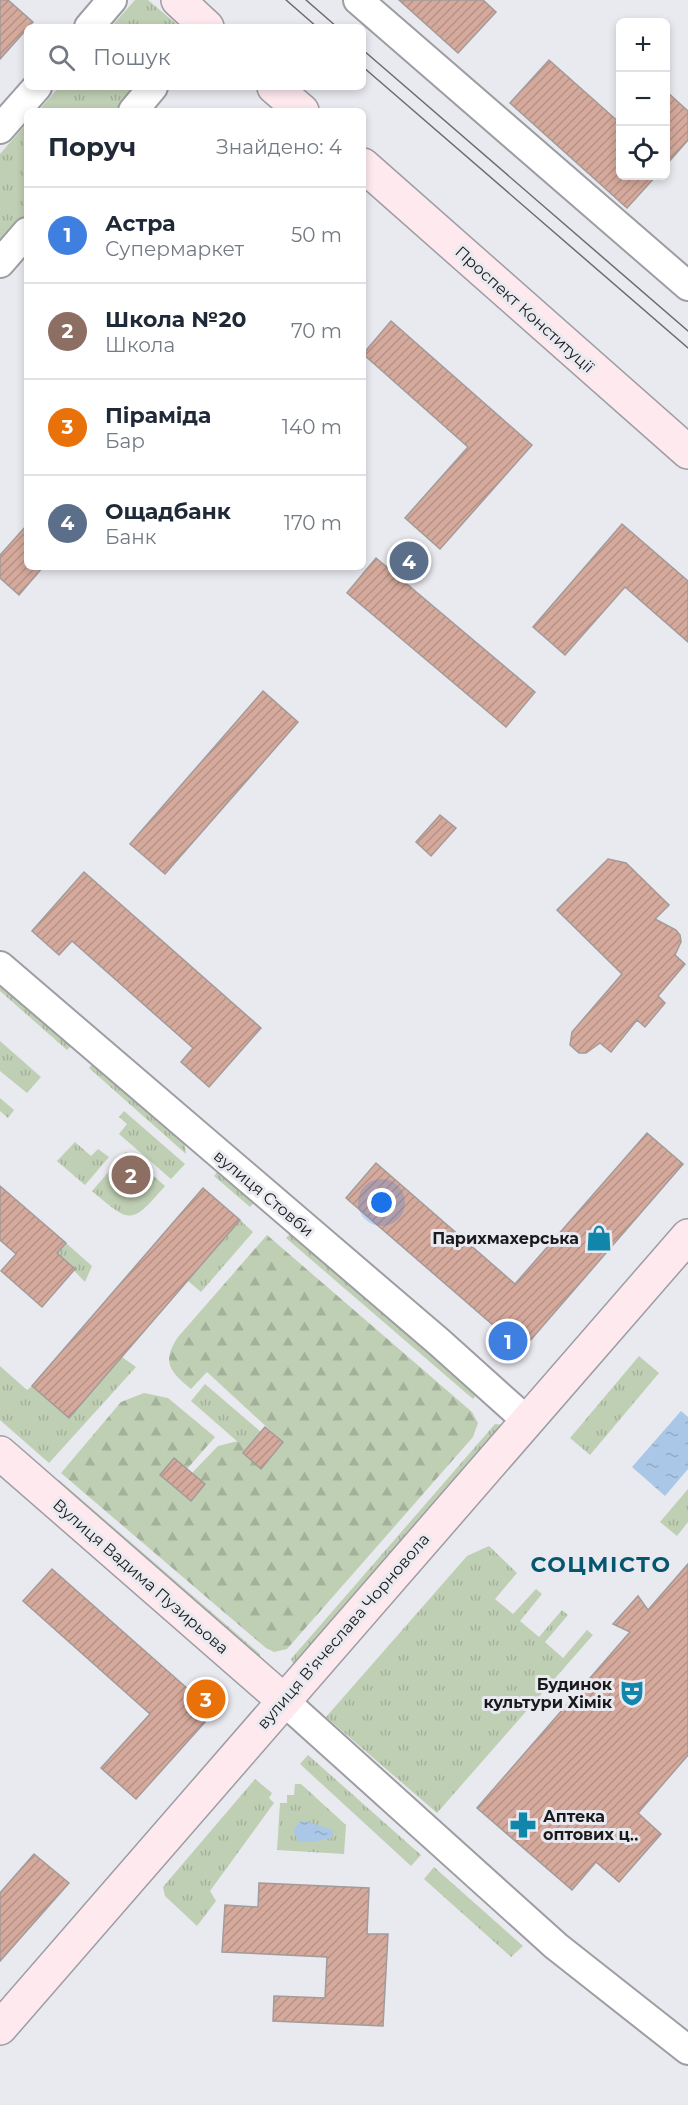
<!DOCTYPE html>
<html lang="uk">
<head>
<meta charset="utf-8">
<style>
	body { margin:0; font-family:Montserrat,sans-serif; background:#f2f2f3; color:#1f2937 }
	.controls { position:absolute; right:18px; top:18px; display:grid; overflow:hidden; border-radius:9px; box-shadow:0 3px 9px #0003 }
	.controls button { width:54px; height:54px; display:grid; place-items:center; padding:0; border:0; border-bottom:2px solid #e0e1e3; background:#fff; color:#1f2937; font:30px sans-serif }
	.you { position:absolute; left:382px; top:1203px; width:21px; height:21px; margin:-15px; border:4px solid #fff; border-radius:50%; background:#1a73e8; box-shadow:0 0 0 9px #1a73e833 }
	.badge { display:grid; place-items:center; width:39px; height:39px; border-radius:50%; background:#0f86aa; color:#fff; font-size:20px; font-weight:700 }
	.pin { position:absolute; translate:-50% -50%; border:3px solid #fff; box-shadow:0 2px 6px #0006 }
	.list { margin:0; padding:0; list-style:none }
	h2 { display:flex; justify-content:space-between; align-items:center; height:78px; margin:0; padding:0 24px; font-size:26px }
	h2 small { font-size:20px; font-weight:400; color:#747a83 }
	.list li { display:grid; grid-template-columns:39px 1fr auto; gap:18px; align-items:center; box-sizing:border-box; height:96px; padding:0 24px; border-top:2px solid #e0e1e3 }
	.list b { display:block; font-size:22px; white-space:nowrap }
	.list p { margin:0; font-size:20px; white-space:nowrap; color:#747a83 }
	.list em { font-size:20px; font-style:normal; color:#747a83 }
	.icon { flex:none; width:33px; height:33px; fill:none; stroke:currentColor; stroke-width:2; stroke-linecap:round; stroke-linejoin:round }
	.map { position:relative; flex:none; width:688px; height:2105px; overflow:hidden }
	.search { position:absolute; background:#fff; box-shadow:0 3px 9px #0003; left:24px; top:24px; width:342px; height:66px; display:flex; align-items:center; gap:15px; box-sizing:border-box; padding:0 21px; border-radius:9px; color:#747a83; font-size:22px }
	.panel { position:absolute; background:#fff; box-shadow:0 3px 9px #0003; left:24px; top:108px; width:342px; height:462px; border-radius:9px }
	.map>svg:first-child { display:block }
	.grass { fill:url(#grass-tufts) }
	.forest { fill:url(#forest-firs) }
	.water { fill:url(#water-ripples) }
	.building { fill:url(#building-hatch); stroke:#a29b99; stroke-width:1.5 }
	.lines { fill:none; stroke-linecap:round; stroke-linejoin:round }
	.street-casing { stroke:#9d9da3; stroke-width:32 }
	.secondary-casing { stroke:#9d9da3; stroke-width:36 }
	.street { stroke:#fff; stroke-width:28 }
	.secondary { stroke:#fde9ee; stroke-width:33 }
	.tram { stroke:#6c6c70; stroke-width:1.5 }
	.labels { text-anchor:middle; stroke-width:6; stroke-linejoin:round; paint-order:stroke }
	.street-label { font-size:16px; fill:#1a1a1c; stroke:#e9e9f0 }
	.poi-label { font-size:16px; font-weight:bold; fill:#1a1a1c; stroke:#e9e9f0; text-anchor:end }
	.district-label { font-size:22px; font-weight:bold; letter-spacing:1.5px; fill:#055770; stroke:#e9e9f0 }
</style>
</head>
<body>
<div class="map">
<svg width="688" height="2105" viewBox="0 0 688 2105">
	<defs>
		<pattern id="grass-tufts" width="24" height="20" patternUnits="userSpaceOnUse" patternTransform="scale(1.5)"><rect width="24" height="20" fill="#bfcfb4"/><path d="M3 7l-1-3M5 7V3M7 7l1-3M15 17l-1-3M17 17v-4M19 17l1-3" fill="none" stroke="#a4b19a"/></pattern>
		<pattern id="forest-firs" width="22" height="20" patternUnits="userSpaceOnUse" patternTransform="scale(1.5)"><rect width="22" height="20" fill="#bfcfb4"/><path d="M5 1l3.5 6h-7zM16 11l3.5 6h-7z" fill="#a4b19a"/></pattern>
		<pattern id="water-ripples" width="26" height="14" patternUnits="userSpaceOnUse" patternTransform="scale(1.5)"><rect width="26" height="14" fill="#abc7e7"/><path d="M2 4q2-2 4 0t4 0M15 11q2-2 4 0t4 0" fill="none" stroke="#93aac6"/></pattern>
		<pattern id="building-hatch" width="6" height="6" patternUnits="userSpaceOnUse" patternTransform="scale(1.5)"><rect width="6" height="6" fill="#d5a99c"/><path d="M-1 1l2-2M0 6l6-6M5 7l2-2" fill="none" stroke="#b69186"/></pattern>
	</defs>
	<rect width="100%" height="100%" fill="#e9e9f0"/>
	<g class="grass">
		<polygon points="135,0 148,0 180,27 111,27"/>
		<polygon points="59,87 138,87 117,111 38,111"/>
		<polygon points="27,123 27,214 0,245 0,154"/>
		<polygon points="0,980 73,1044 67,1050 0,991"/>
		<polygon points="0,1041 41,1077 27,1093 0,1071"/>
		<polygon points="94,1062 184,1139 186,1154 89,1068"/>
		<polygon points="0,1098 14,1110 8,1118 0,1111"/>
		<polygon points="124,1111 185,1164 171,1179 119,1134 127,1124 119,1117"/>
		<polygon points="75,1142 91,1156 98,1149 109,1157 85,1185 57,1161"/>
		<path d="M126 1152 165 1186C131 1225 131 1224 92 1191Z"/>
		<polygon points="219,1170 255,1202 250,1207 214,1176"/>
		<polygon points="240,1220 253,1232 201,1292 188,1281"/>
		<polygon points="292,1232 478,1393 473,1399 286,1238"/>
		<polygon points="66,1243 92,1266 85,1282 57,1253"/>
		<polygon points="639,1356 659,1373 590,1455 570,1438"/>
		<polygon points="122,1357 136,1367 49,1463 0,1420 0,1366 27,1390 32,1386 69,1418"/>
		<polygon points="205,1384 261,1432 246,1449 191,1401"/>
		<polygon points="495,1424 504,1425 295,1668 291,1659"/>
		<polygon points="59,1480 260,1654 259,1663 59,1486"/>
		<polygon points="688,1489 688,1522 677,1536 660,1522"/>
		<polygon points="489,1546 517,1573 495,1599 513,1614 536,1589 542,1594 520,1621 539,1637 562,1610 568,1615 545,1642 563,1658 587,1630 593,1635 437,1813 326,1717 467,1556"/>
		<polygon points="308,1755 421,1855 411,1866 300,1764"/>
		<polygon points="255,1779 272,1793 269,1798 274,1803 210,1891 216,1901 197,1926 165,1896 163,1887"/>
		<polygon points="295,1784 301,1784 346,1825 344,1854 277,1850 280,1803 287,1803 287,1795 294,1795"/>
		<polygon points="434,1867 523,1946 511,1957 424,1879"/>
	</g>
	<path class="forest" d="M267 1235 472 1412 478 1423 473 1437 287 1649 274 1652 266 1648 61 1473 121 1402 144 1393 168 1398 215 1437 187 1469 160 1475 190 1501 204 1484 192 1473 218 1446 238 1441 246 1449 243 1453 261 1468 283 1442 207 1372 191 1389C170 1372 161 1362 178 1337Z"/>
	<g class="water">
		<polygon points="681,1411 688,1417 688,1469 665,1496 632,1467"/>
		<polygon points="305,1821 333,1830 332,1838 312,1842 298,1841 293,1831 299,1822"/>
	</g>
	<g class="building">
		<polygon points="0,0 8,0 33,22 0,59"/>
		<polygon points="399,0 483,0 496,12 458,53"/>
		<polygon points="549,60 621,124 621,176 656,176 627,208 510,103"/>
		<polygon points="666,91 688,111 688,140 666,165"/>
		<polygon points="391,321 532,445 440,549 405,518 468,447 363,354"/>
		<polygon points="622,524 688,581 688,642 625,587 565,655 533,627"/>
		<polygon points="27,525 27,567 43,567 19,595 0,578 0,555"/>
		<polygon points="376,558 535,692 506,727 347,593"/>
		<polygon points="263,691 298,722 165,874 130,844"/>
		<polygon points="440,815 456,828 431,856 416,842"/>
		<polygon points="608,859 626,863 669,905 655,919 676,930 680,935 681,942 675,955 685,964 658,996 665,1003 645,1027 637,1020 611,1052 600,1043 586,1053 579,1053 570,1045 572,1032 622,974 557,910"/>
		<polygon points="84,872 261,1028 209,1087 181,1062 193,1048 72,941 59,955 32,931"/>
		<polygon points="647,1133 683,1164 522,1350 346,1198 376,1163 515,1284"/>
		<polygon points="0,1186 66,1243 57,1253 75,1269 42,1307 1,1271 16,1254 0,1240"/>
		<polygon points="203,1188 240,1220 69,1418 32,1386"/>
		<polygon points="265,1427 283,1442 261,1469 243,1453"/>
		<polygon points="174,1458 205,1484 191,1501 160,1475"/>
		<polygon points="688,1564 688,1755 638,1813 661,1834 619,1882 596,1862 572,1890 477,1808 630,1632 613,1624 638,1596 648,1610"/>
		<polygon points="52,1569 214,1712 136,1799 101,1768 150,1714 23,1601"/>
		<polygon points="34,1854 69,1883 0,1961 0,1893"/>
		<polygon points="259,1883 369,1888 367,1934 388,1934 383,2026 273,2021 274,1996 325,1998 327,1957 222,1952 225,1905 258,1907"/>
	</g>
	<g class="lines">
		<g class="street-casing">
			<g id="street">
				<polyline points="358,0 688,286"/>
				<polyline points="89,27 112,0"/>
				<polyline points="133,111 153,87"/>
				<polyline points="0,129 37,87"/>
				<polyline points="0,263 27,232"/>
				<polyline points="0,966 439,1342 527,1421"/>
				<polyline points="283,1700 556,1946 688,2050"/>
			</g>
		</g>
		<g class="secondary-casing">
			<g id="secondary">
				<polyline points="178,0 207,27"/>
				<polyline points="274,87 302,111"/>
				<polyline points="363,165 688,452"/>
				<polyline points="0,1453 283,1700"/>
				<polyline points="0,2028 688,1236"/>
			</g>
		</g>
		<use href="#street" class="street"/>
		<use href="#secondary" class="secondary"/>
		<g class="tram">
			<polyline points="286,0 317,27"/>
			<polyline points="306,0 337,27"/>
			<polyline points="363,50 688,331"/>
			<polyline points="363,67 688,348"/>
		</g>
	</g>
	<defs>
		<g id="shop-bare" transform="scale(2.07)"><path d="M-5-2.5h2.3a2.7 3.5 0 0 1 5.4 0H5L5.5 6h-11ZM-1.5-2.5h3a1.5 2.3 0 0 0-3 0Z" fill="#0f86aa" stroke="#e9e9f0" stroke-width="2.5" paint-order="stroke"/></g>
		<g id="theatre-bare" transform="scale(2.07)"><path d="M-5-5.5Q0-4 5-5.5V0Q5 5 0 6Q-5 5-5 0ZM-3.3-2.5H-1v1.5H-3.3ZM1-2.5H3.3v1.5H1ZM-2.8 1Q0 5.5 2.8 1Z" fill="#0f86aa" stroke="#e9e9f0" stroke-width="2.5" paint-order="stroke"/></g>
		<g id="pharmacy-bare" transform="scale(2.07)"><path d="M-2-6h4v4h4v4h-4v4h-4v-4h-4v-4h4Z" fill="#0f86aa" stroke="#e9e9f0" stroke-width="2.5" paint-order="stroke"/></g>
	</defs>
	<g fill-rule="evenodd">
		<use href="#shop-bare" x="599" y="1238"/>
		<use href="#theatre-bare" x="632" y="1693"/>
		<use href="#pharmacy-bare" x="523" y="1825"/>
	</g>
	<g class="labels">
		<g class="street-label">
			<text transform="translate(525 309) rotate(42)" y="6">Проспект Конституції</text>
			<text transform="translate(264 1193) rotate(40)" y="6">вулиця Стовби</text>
			<text transform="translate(141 1576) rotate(41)" y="6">Вулиця Вадима Пузирьова</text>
			<text transform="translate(343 1631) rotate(-49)" y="6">вулиця Вʼячеслава Чорновола</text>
		</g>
		<g class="poi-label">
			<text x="579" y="1244">Парихмахерська</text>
			<text x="612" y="1690">Будинок<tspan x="612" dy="18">культури Хімік</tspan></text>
			<text x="543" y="1822" text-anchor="start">Аптека<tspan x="543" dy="18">оптових ц‥</tspan></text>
		</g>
		<g class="district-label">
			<text x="601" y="1572">СОЦМІСТО</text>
		</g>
	</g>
</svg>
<div class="controls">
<button>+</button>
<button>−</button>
<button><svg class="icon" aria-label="locate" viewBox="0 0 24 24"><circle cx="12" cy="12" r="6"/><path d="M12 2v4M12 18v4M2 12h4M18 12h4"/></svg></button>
</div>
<div class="you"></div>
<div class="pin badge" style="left:508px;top:1341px;background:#3f7fe0">1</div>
<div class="pin badge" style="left:131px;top:1175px;background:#8d6e63">2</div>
<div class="pin badge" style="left:206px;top:1699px;background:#e8710a">3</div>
<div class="pin badge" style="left:409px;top:561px;background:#5c6f8a">4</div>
<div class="search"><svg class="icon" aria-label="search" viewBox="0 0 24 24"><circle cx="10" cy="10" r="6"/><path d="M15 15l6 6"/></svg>Пошук</div>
<section class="panel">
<h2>Поруч<small>Знайдено: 4</small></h2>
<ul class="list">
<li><span class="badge" style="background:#3f7fe0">1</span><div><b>Астра</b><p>Супермаркет</p></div><em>50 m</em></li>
<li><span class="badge" style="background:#8d6e63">2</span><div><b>Школа №20</b><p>Школа</p></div><em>70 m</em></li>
<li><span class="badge" style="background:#e8710a">3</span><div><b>Піраміда</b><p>Бар</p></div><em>140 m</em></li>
<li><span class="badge" style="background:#5c6f8a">4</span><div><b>Ощадбанк</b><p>Банк</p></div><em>170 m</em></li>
</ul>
</section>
</div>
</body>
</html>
